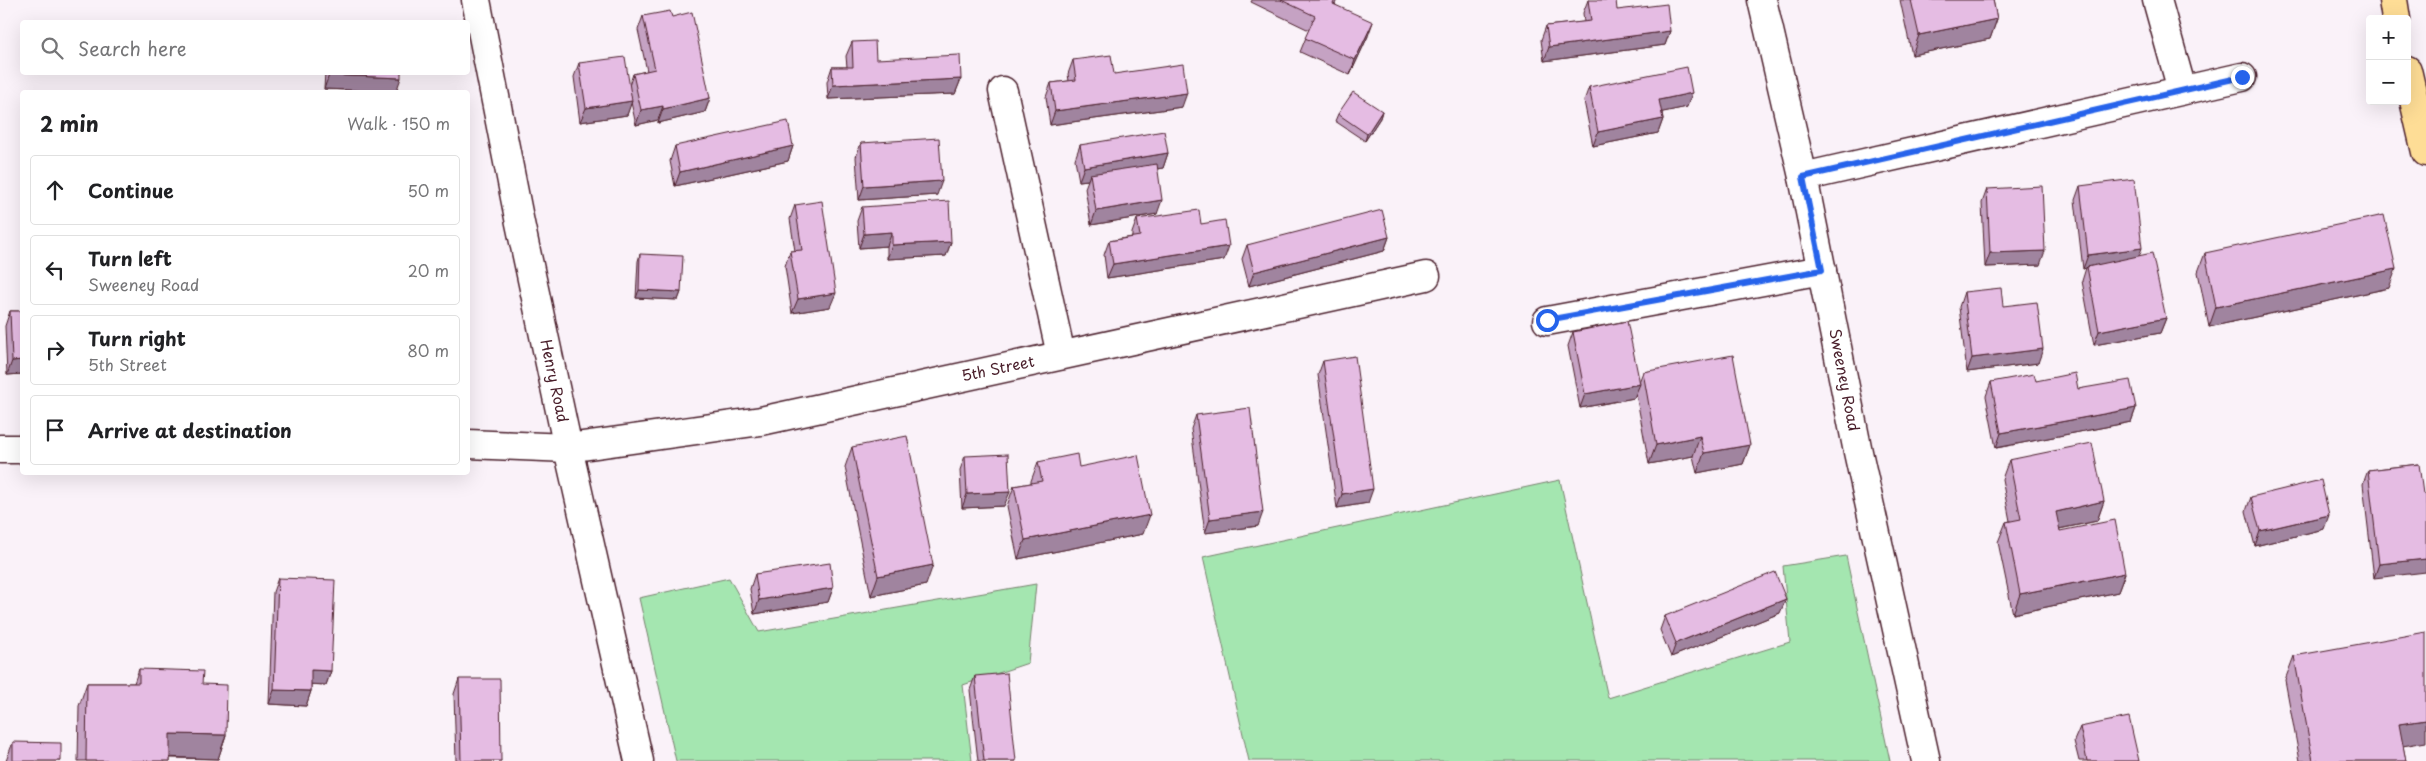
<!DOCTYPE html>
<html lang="en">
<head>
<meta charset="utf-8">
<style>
	body { margin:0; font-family:"Playpen Sans",sans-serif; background:#f6f6f6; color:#202124 }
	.controls { position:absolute; right:15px; top:15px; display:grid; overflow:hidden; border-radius:5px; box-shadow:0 5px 20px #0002 }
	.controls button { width:45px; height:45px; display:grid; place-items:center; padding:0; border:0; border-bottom:1px solid #e0e0e0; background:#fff; color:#202124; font:25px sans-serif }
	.stop { position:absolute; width:15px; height:15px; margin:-11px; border:4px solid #2563eb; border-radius:50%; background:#fff }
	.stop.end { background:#2563eb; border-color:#fff; box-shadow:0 1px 5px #0008 }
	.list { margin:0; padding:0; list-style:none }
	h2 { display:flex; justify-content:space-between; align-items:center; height:65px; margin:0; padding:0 20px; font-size:21px }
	h2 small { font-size:16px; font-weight:400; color:#757577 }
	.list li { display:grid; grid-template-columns:32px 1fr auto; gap:15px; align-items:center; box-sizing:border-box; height:70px; margin:0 10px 10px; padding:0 10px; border:1px solid #e0e0e0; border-radius:5px }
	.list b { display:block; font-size:19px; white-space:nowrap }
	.list p { margin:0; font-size:16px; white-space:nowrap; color:#757577 }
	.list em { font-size:16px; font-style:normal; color:#757577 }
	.icon { flex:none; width:28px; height:28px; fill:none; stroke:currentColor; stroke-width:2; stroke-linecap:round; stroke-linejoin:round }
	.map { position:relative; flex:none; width:2426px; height:761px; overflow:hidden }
	.search { position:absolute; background:#fff; box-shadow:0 5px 20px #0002; left:20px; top:20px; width:450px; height:55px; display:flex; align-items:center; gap:12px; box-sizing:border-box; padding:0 18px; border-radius:5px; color:#757577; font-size:19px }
	.panel { position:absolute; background:#fff; box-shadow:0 5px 20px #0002; left:20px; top:90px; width:450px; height:385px; border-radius:5px }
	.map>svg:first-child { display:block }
	.green { fill:#a4e6b0; stroke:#77826e }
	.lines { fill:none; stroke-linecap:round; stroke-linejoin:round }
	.minor-casing { stroke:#4a1f2b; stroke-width:31 }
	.major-casing { stroke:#4a1f2b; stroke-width:31 }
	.minor { stroke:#fff; stroke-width:28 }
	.major { stroke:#fedd96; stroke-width:28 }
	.wall { fill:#c5a2c3; stroke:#4a1f2b }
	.shaded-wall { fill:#a0849f; stroke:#4a1f2b }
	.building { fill:#e5bce3; stroke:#4a1f2b }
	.route { stroke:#2563eb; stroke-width:6 }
	.labels { text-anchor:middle; stroke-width:4; stroke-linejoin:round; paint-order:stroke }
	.street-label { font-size:15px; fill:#4a1f2b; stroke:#fff }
</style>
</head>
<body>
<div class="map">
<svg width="2426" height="761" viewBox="0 0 2426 761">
	<rect width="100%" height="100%" fill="#faf2f9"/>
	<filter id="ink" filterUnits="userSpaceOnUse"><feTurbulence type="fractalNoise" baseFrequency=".02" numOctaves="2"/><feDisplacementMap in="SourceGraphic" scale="10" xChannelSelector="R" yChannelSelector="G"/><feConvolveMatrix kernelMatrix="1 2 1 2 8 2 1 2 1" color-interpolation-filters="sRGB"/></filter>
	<g filter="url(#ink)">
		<g class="green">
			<polygon points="1560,480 1608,698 1790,642 1783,566 1846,556 1890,761 1249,761 1203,557"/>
			<polygon points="729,578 759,632 1036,584 1028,663 963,685 972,761 676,761 639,598"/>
		</g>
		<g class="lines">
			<g class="minor-casing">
				<g id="minor">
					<polyline points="476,0 520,223 568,448 639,761"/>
					<polyline points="1762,0 1803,177 1858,452 1926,761"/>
					<polyline points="2157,0 2182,90"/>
					<polyline points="1003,91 1061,355"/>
					<polyline points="1803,177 2242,77"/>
					<polyline points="1547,321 1822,270"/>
					<polyline points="468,444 568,448 761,421 1426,276"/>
					<polyline points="0,449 22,449"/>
				</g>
			</g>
			<g class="major-casing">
				<g id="major">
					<polyline points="2393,0 2396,19"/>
					<polyline points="2407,70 2426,152"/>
				</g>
			</g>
			<use href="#minor" class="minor"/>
			<use href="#major" class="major"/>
		</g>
		<g class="wall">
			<polygon points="1252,0 1337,0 1335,4 1368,36 1350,75 1300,52 1309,30 1251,2"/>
			<polygon points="1588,0 1617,10 1670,31 1665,45 1544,61 1541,40 1546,26 1584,22 1583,13"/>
			<polygon points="1900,0 1993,0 1997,19 1990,39 1912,55"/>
			<polygon points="643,16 672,17 710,98 705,112 658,123 658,120 636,125 631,102 627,115 580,122 574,77 579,63 629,86 633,74 647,71 638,30"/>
			<polygon points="852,42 876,59 961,79 955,94 828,99 827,82 832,67 847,67 846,56"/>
			<polygon points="1073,60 1114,74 1182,107 1050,125 1046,97 1051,83 1069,81 1068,74"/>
			<polygon points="325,72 401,72 396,92 324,89"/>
			<polygon points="1589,87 1687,107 1662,112 1663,119 1658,133 1593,146 1584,101"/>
			<polygon points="1382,111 1380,118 1365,141 1335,121 1338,114"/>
			<polygon points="861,143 937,195 859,200 856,157"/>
			<polygon points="1080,145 1168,153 1163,168 1157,168 1157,214 1091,225 1085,188 1088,180 1079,181 1075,159"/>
			<polygon points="675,146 793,146 788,161 675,186 670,161"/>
			<polygon points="2080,186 2140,256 2166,318 2160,333 2094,345 2082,281 2086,268 2083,269 2075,200"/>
			<polygon points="1987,189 2040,265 1985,267 1982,203"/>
			<polygon points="795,205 830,307 792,313 785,266 790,251 795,251 790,219"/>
			<polygon points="862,207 951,242 946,256 887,259 887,246 859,248 857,221"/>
			<polygon points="1137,219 1201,224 1224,260 1107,278 1104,255 1109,241 1132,237 1132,233"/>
			<polygon points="1389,237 1384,251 1249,286 1242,259 1247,245"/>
			<polygon points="2205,253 2389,288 2209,327 2198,272"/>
			<polygon points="640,254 681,292 678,300 636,298 638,261"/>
			<polygon points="1964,292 2003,306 2038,363 1967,372 1959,307"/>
			<polygon points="10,311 22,311 22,374 7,375 5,326"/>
			<polygon points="1573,332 1639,382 1643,372 1750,445 1743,464 1697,473 1693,456 1649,464 1636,394 1634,398 1580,408 1568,346"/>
			<polygon points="1323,361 1368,503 1337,508 1318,375"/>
			<polygon points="2036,381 2078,389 2136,408 2131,422 1996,448 1986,396 1991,382"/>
			<polygon points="1196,415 1258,526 1205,533 1191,429"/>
			<polygon points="852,447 926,585 871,596 845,467"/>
			<polygon points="965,456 1004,506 962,508 960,470"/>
			<polygon points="2009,460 2104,501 2097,521 2059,529 2060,531 2125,573 2118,592 2013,614 1998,542 2006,522 2010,521 2002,479"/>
			<polygon points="1038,462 1079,467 1143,534 1018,559 1007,506 1014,486 1031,483 1031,481"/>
			<polygon points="2419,464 2374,578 2363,484 2368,470"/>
			<polygon points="2251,497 2324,529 2255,546 2246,511"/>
			<polygon points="755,574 833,588 828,602 754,614 750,589"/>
			<polygon points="278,578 331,671 326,685 311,684 311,691 306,706 269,704 273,592"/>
			<polygon points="1780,613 1671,657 1660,630 1665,616"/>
			<polygon points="2294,656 2403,746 2406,761 2300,761 2285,680"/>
			<polygon points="139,669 202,684 226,735 218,759 170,758 170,761 78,761 79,706 87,683 134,683"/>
			<polygon points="975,676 1016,761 978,761 970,690"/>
			<polygon points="459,679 501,761 456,761 454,694"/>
			<polygon points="2080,727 2139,761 2079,761 2074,741"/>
			<polygon points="13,742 61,761 6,761"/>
		</g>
		<g class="shaded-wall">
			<polygon points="1997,19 1990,39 1912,55 1919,35"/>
			<polygon points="1373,22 1368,36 1350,75 1355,60"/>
			<polygon points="1670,31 1665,45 1544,61 1549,47"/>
			<polygon points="329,75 401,78 396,92 324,89"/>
			<polygon points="961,79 955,94 828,99 833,85"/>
			<polygon points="1187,93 1182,107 1050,125 1055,111"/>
			<polygon points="1692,93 1687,107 1654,114 1659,100"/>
			<polygon points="710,98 705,112 658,123 663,109"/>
			<polygon points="632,101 627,115 580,122 586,108"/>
			<polygon points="663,106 658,120 636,125 641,110"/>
			<polygon points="1382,111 1380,118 1365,141 1367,134"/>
			<polygon points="1663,119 1658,133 1593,146 1598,132"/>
			<polygon points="793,146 788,161 675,186 680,172"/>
			<polygon points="1168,153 1163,168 1091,179 1090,174 1088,180 1079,181 1084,167"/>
			<polygon points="942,181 937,195 859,200 864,186"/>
			<polygon points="1162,200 1157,214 1091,225 1096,211"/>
			<polygon points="892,232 887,246 859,248 864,234"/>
			<polygon points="1389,237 1384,251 1249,286 1254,272"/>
			<polygon points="951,242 946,256 887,259 892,245"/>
			<polygon points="1229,246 1224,260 1107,278 1113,264"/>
			<polygon points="2142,248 2137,262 2087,267 2086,268 2083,269 2088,255"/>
			<polygon points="2045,251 2040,265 1985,267 1990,253"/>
			<polygon points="2396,269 2389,288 2209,327 2216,307"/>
			<polygon points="639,290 681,292 678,300 636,298"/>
			<polygon points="836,293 830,307 792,313 798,299"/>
			<polygon points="2166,318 2160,333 2094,345 2099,331"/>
			<polygon points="2043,349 2038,363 1967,372 1972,358"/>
			<polygon points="22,360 22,374 7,375 12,361"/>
			<polygon points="1640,384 1634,398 1580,408 1585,394"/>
			<polygon points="2136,408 2131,422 1996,448 2001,433"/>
			<polygon points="1700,436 1693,456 1649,464 1656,445"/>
			<polygon points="1750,445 1743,464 1697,473 1704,453"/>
			<polygon points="1373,489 1368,503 1337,508 1342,494"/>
			<polygon points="1010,492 1004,506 962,508 967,494"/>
			<polygon points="2104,501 2097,521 2049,531 2056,512"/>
			<polygon points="1263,512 1258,526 1205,533 1210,519"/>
			<polygon points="1150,515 1143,534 1018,559 1025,540"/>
			<polygon points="2329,515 2324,529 2255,546 2260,531"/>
			<polygon points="2426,559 2426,572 2374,578 2379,564"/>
			<polygon points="933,565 926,585 871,596 878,576"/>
			<polygon points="2125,573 2118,592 2013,614 2020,594"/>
			<polygon points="833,588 828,602 754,614 759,600"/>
			<polygon points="1786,599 1780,613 1671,657 1676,643"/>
			<polygon points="311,670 331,671 326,685 306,684"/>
			<polygon points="274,690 311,691 306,706 269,704"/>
			<polygon points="2426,720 2426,742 2391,748 2399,724"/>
			<polygon points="170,734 226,735 218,759 162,757"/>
		</g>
		<g class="building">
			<polygon points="1281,0 1335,0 1333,4 1373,22 1355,60 1305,38 1315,16"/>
			<polygon points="1588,0 1616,0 1617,10 1667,4 1670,31 1549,47 1546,26 1591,21"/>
			<polygon points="1911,0 1993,0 1997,19 1919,35"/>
			<polygon points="670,11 672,17 692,12 710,98 663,109 663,106 641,110 633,74 655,69 643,16"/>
			<polygon points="875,41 876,59 960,55 961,79 833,85 832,67 853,67 852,42"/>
			<polygon points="1111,55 1114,74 1183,64 1187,93 1055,111 1051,83 1076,80 1073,60"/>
			<polygon points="625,57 632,101 586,108 579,63"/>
			<polygon points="1687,67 1692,93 1659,100 1663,119 1598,132 1589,87"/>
			<polygon points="329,72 401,72 401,78 329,75"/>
			<polygon points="1353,92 1382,111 1367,134 1338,114"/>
			<polygon points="788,121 793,146 680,172 675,146"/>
			<polygon points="1164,131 1168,153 1084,167 1080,145"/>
			<polygon points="939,138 942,181 864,186 861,143"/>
			<polygon points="1157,164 1162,200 1096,211 1090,174"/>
			<polygon points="2134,179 2142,248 2088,255 2080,186"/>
			<polygon points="2042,186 2045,251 1990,253 1987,189"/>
			<polygon points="822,201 836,293 798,299 790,251 802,250 795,205"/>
			<polygon points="949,201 951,242 892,245 892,232 864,234 862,207"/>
			<polygon points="1199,210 1201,224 1225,220 1229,246 1113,264 1109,241 1140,236 1137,219"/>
			<polygon points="1382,210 1389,237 1254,272 1247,245"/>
			<polygon points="2384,215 2396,269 2216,307 2205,253"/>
			<polygon points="2152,253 2166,318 2099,331 2087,267"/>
			<polygon points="640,254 683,256 681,292 639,290"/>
			<polygon points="2001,288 2003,306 2037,302 2043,349 1972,358 1964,292"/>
			<polygon points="10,311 22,311 22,360 12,361"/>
			<polygon points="1627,321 1640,384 1585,394 1573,332"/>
			<polygon points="1733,355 1750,445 1704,453 1700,436 1656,445 1643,372"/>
			<polygon points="1355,356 1373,489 1342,494 1323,361"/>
			<polygon points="2075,373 2078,389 2130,380 2136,408 2001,433 1991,382 2034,374 2036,381"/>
			<polygon points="1250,408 1263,512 1210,519 1196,415"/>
			<polygon points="907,436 933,565 878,576 852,447"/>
			<polygon points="2092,443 2104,501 2056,512 2060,531 2115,520 2125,573 2020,594 2006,522 2021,519 2009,460"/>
			<polygon points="1008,454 1010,492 967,494 965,456"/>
			<polygon points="1077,454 1079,467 1138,455 1150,515 1025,540 1014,486 1042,481 1038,462"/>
			<polygon points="2419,464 2423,494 2426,494 2426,559 2379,564 2368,470"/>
			<polygon points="2321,480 2329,515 2260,531 2251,497"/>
			<polygon points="830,563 833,588 759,600 755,574"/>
			<polygon points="1775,572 1786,599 1676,643 1665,616"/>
			<polygon points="278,578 335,580 331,671 311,670 311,691 274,690"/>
			<polygon points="2426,632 2426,720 2399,724 2406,761 2313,761 2294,656"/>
			<polygon points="139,669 203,671 202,684 227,685 226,735 170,734 170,761 86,761 87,683 139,683"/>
			<polygon points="1007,673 1016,761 984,761 975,676"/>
			<polygon points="459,679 500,679 501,761 461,761"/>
			<polygon points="2129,717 2139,761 2087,761 2080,727"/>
			<polygon points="13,742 61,743 61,761 13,761"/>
		</g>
	</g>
	<g class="lines" filter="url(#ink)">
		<polyline class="route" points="1547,320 1822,270 1803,177 2242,77"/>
	</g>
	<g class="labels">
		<g class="street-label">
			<text transform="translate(998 369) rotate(-12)" y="5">5th Street</text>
			<text transform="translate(1844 380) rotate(79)" y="5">Sweeney Road</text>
			<text transform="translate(554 381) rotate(78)" y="5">Henry Road</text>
		</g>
	</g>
</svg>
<div class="controls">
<button>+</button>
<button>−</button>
</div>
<div class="stop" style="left:1547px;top:320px"></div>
<div class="stop end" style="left:2242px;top:77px"></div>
<div class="search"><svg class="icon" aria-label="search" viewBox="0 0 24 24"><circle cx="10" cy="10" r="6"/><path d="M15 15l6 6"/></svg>Search here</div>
<section class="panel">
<h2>2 min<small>Walk · 150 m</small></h2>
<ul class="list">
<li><svg class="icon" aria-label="ahead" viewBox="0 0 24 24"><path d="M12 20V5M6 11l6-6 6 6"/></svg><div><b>Continue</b></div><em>50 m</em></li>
<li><svg class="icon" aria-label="left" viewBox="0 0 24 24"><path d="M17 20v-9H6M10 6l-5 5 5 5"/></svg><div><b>Turn left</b><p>Sweeney Road</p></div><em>20 m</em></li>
<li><svg class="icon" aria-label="right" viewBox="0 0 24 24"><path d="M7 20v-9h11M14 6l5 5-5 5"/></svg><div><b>Turn right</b><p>5th Street</p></div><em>80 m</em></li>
<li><svg class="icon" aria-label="arrive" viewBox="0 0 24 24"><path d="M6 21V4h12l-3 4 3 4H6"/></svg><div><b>Arrive at destination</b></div></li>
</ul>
</section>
</div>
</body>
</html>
